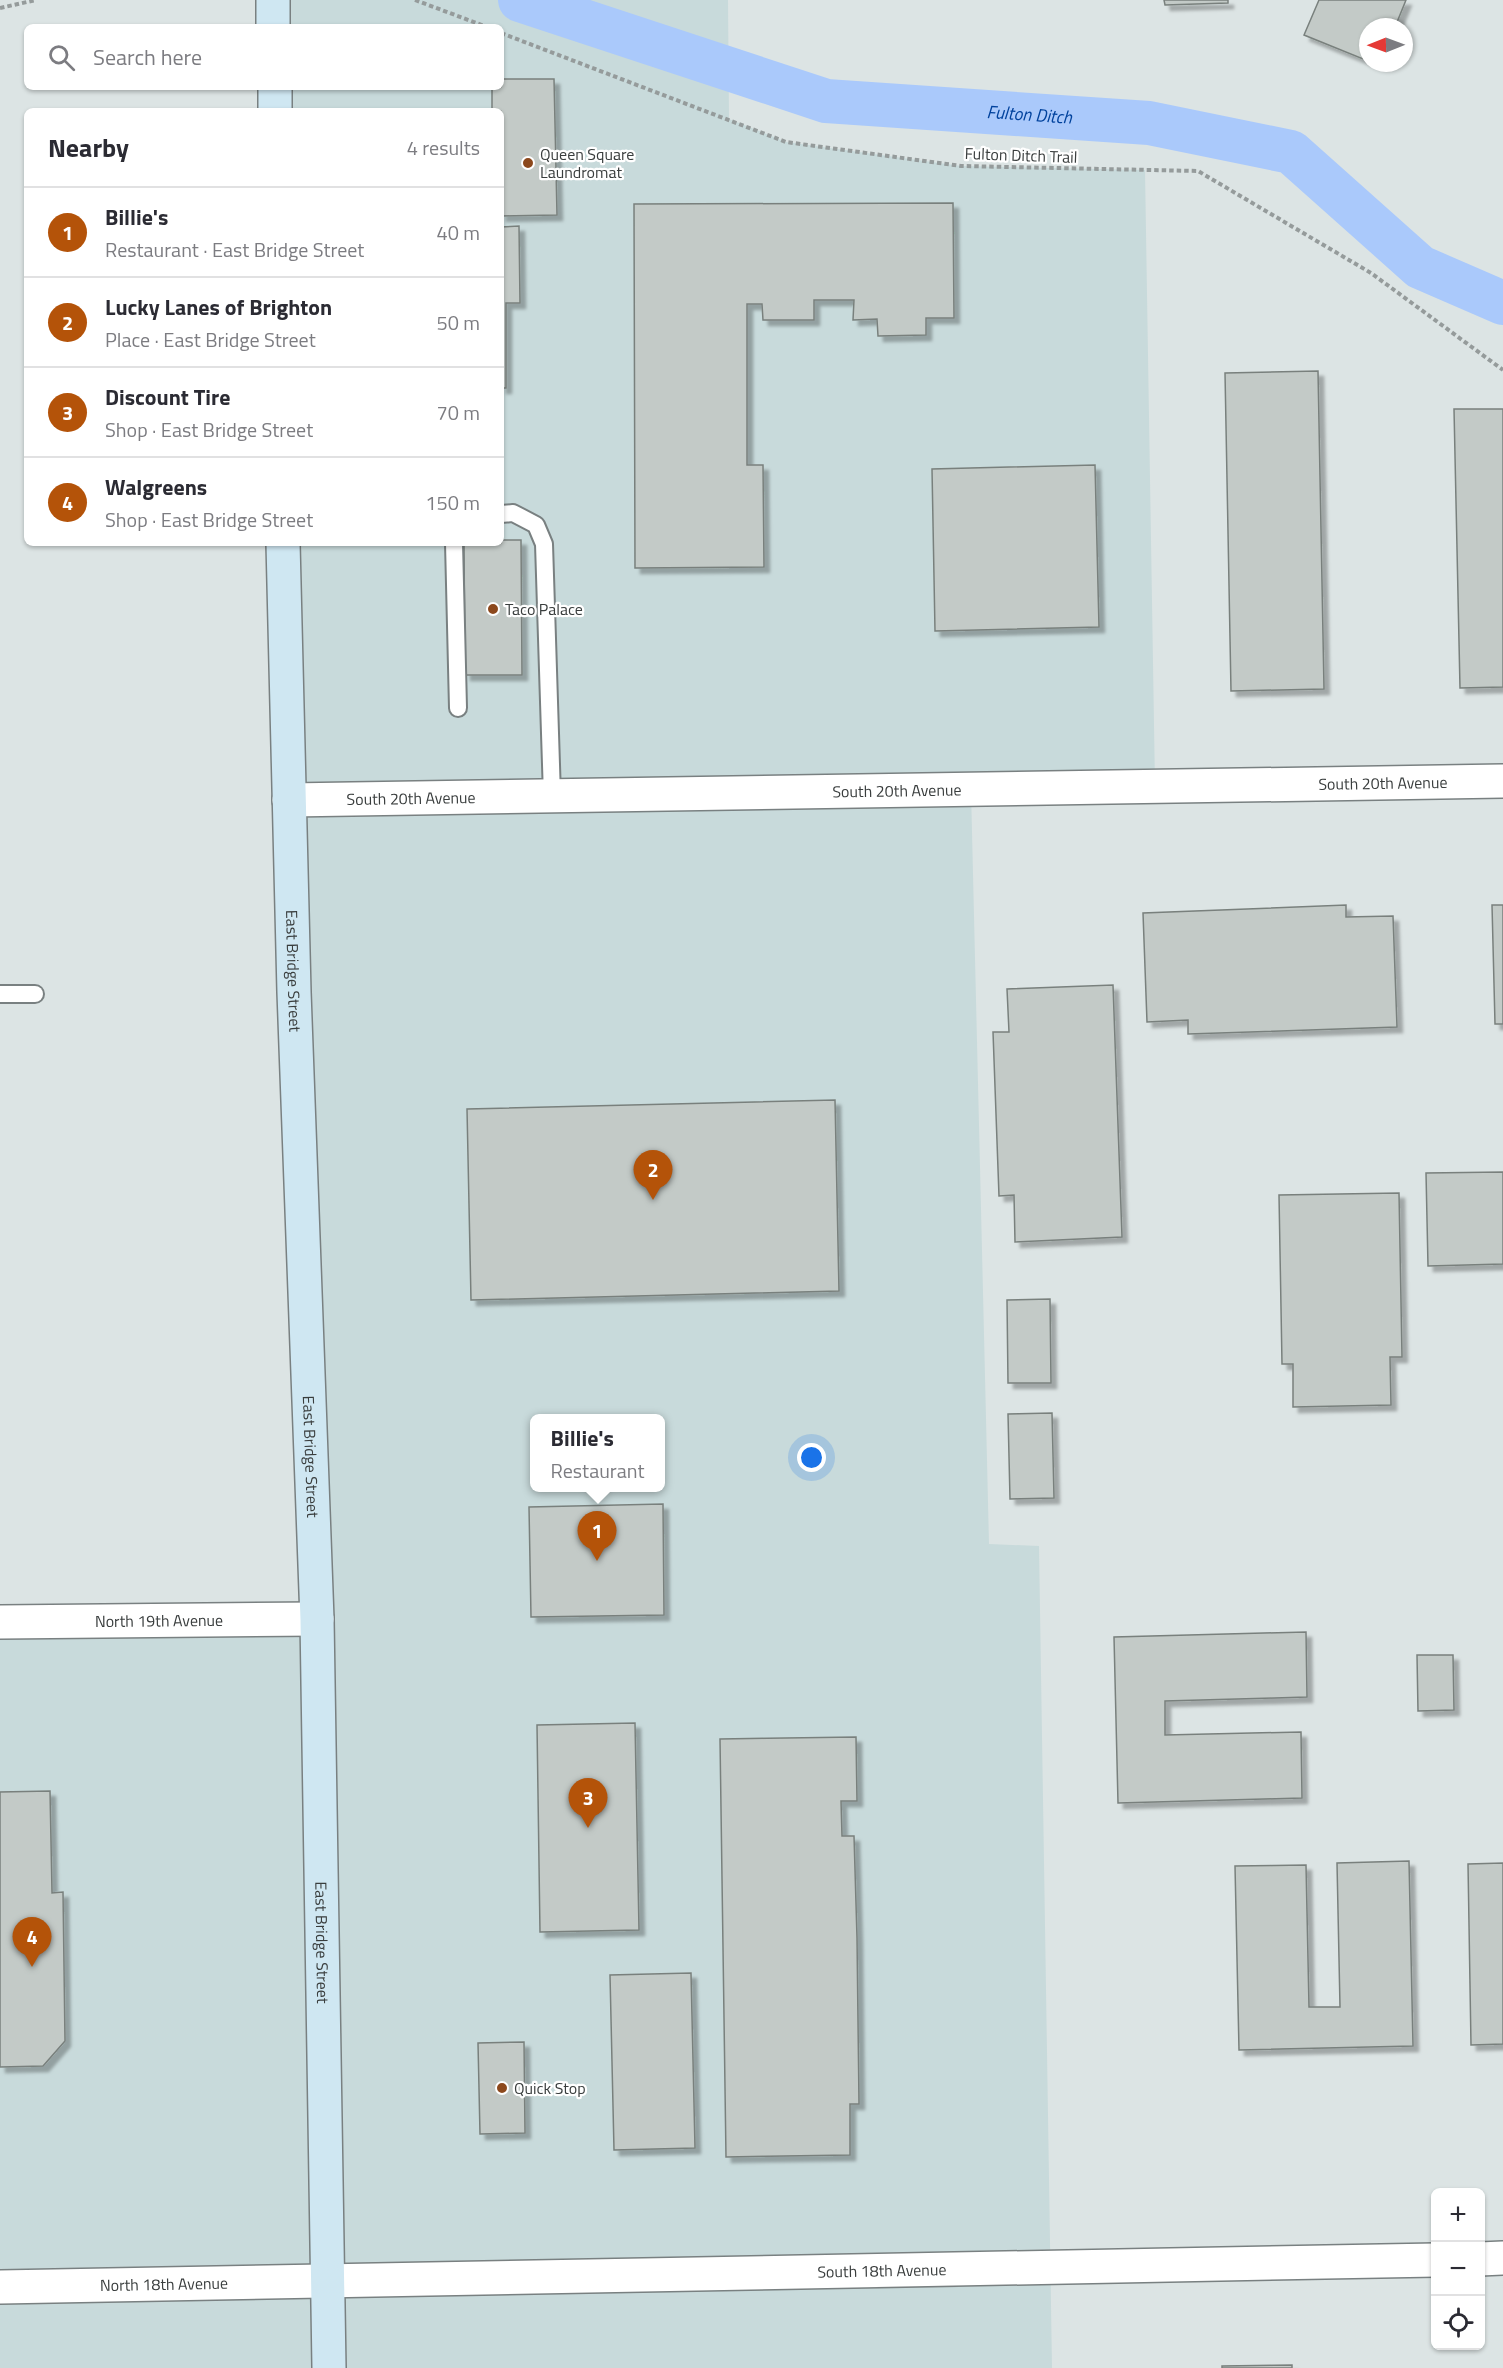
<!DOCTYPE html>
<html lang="en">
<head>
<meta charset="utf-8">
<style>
	body { margin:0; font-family:"Titillium Web",sans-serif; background:#f2f2f3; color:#2b2b33 }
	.controls { position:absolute; right:18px; bottom:18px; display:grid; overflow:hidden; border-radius:9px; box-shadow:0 2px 4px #0004 }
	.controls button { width:54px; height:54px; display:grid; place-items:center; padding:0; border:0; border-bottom:2px solid #e1e1e2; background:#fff; color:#2b2b33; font:30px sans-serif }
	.compass { position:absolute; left:1359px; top:18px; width:54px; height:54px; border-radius:50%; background:#fff; box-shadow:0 2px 4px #0004; rotate:269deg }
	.you { position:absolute; left:812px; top:1458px; width:21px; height:21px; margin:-15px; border:4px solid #fff; border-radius:50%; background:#1a73e8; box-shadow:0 0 0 9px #1a73e833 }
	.badge { display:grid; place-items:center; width:39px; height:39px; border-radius:50%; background:#b45309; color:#fff; font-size:20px; font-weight:700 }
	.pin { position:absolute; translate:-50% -50px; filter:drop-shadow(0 2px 3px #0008) }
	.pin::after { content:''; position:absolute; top:32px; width:21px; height:18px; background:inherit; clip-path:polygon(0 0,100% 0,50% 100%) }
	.popup { position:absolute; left:530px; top:1414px; width:135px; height:78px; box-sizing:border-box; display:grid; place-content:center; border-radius:9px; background:#fff; filter:drop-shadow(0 2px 4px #0005); font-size:20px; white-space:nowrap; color:#7c7c81 }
	.popup b { font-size:22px; color:#2b2b33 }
	.popup::after { content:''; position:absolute; left:50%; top:100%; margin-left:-12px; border:12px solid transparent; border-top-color:#fff }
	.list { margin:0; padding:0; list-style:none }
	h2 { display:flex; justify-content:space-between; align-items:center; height:78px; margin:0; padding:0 24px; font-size:26px }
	h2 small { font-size:20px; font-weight:400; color:#7c7c81 }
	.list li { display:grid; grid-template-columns:39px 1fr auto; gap:18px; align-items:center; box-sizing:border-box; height:90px; padding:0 24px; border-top:2px solid #e1e1e2 }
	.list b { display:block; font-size:22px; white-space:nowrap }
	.list p { margin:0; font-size:20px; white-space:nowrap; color:#7c7c81 }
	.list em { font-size:20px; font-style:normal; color:#7c7c81 }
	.icon { flex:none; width:33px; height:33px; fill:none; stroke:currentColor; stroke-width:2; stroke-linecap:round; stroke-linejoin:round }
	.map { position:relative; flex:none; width:1503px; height:2368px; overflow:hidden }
	.search { position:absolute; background:#fff; box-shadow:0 2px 4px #0004; left:24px; top:24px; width:480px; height:66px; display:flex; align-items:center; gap:15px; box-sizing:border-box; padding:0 21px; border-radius:9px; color:#7c7c81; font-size:22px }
	.panel { position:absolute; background:#fff; box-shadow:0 2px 4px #0004; left:24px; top:108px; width:480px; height:438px; border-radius:9px }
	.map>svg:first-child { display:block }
	.built { fill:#c8dadb; fill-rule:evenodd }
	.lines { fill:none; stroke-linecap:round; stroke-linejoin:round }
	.canal { stroke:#aac9fb; stroke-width:44 }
	.building { fill:#c3cac7; stroke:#79807d; stroke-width:1.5; filter:url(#shadow) }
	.service-casing { stroke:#798081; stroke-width:20 }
	.minor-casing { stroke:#798081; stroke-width:36 }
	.secondary-casing { stroke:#798081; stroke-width:36 }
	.path { stroke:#959b9b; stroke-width:4; stroke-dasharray:4.5 3; stroke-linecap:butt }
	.service { stroke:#fff; stroke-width:16 }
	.minor { stroke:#fff; stroke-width:33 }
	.secondary { stroke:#cfe7f2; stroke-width:33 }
	.poi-dot { fill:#8c481c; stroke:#fff; stroke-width:2 }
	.labels { text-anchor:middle; stroke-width:4.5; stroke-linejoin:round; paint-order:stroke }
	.poi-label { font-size:16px; fill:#393d3d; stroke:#fff; text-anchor:start }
	.street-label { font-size:16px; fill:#393d3d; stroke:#fff }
	.water-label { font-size:18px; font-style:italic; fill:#00429d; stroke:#fff }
</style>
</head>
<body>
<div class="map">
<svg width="1503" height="2368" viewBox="0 0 1503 2368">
	<defs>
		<filter id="shadow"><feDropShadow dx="5.5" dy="5.5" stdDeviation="1.5" flood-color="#0004"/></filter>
	</defs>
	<rect width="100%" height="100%" fill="#dce4e4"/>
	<path class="built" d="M272 0H728L729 119 786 142 961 166 1145 170 1155 786 971 790 989 1544 1039 1546 1052 2368H0V1622L317 1619 283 543H501V111H275L274 87H501V27H273ZM534 1418H660V1488H534Z"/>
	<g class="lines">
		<path class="canal" id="s1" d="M520 0 826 101 1149 123 1291 152 1420 267 1503 303"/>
	</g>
	<g class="building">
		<polygon points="1164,0 1228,0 1228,3 1165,5"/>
		<polygon points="1319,0 1406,0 1395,27 1368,27 1368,61 1304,35"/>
		<polygon points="501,79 554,79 557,215 501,216 501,111 492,111 492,87 501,87"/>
		<polygon points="953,203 954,318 926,318 926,335 878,336 877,319 853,320 854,300 814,300 814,320 763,320 762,304 747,304 747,465 763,465 764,567 635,568 634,204"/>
		<polygon points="519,226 520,303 506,303 506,388 501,388 501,227"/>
		<polygon points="1318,371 1324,689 1231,691 1225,373"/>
		<polygon points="1454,409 1503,409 1503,687 1460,688"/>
		<polygon points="1095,465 1099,627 935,631 932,469"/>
		<polygon points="501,540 521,540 522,675 465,675 464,543 501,543"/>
		<polygon points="1346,905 1346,917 1393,916 1397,1027 1188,1034 1188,1020 1147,1022 1143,913"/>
		<polygon points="1492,905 1503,905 1503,1024 1495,1024"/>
		<polygon points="1113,985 1122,1237 1015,1242 1014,1195 999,1196 993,1032 1009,1032 1007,989"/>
		<polygon points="835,1100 839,1291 471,1300 467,1109"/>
		<polygon points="1503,1172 1503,1264 1428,1266 1426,1173"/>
		<polygon points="1399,1193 1402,1357 1390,1357 1391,1405 1293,1407 1293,1364 1282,1364 1279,1195"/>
		<polygon points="1050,1299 1051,1383 1008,1383 1007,1300"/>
		<polygon points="1052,1413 1054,1498 1010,1499 1008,1414"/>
		<polygon points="663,1504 664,1615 531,1617 529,1507"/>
		<polygon points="1306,1632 1307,1697 1165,1701 1165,1735 1301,1732 1302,1798 1118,1803 1114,1637"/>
		<polygon points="1417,1655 1453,1655 1454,1710 1418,1711"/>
		<polygon points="635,1723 639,1930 540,1932 537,1725"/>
		<polygon points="856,1737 857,1801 841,1801 842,1836 854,1836 857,1938 859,2104 850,2104 850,2155 726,2157 720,1739"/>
		<polygon points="50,1791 52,1893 63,1892 65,2041 43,2066 0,2067 0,1792"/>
		<polygon points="1409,1861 1413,2046 1239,2050 1235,1866 1306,1865 1309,2007 1340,2007 1337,1863"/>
		<polygon points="1503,1863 1503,2044 1471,2045 1468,1864"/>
		<polygon points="691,1973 695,2148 614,2150 610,1975"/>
		<polygon points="524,2042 525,2133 480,2134 478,2043"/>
		<polygon points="1292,2365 1292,2368 1222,2368 1222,2366"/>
	</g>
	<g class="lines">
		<g class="service-casing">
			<g id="service">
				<polyline points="501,514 513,513 536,525 544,544 552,796"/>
				<polyline points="454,543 458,708"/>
				<polyline points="0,994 35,994"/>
			</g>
		</g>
		<g class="minor-casing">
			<g id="minor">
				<path id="s2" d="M289 800 1503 781"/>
				<path id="s3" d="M0 1622 317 1619"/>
				<polyline points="1480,2259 1503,2258"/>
				<path id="s4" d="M0 2287 1436 2260"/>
			</g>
		</g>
		<g class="secondary-casing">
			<g id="secondary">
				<polyline points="273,0 273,27"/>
				<polyline points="275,87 275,111"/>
				<path id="s5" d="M283 543 294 992 317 1619 329 2368"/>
			</g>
		</g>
		<g class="path">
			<polyline points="415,0 487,27"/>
			<polyline points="0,8 36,0"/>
			<polyline points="501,33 786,142 961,166 1198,171 1371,273 1503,370"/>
		</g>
		<use href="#service" class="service"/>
		<use href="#minor" class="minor"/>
		<use href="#secondary" class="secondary"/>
	</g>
	<g class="poi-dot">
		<circle cx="528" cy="163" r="6"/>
		<circle cx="493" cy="609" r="6"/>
		<circle cx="502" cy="2088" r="6"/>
	</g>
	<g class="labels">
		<g class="poi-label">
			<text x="540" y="160">Queen Square<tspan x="540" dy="18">Laundromat</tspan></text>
			<text x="505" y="615">Taco Palace</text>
			<text x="514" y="2094">Quick Stop</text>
		</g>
		<g class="street-label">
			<text transform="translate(1021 155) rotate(2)" y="6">Fulton Ditch Trail</text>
			<text dy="6" stroke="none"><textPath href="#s2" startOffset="1094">South 20th Avenue</textPath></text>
			<text dy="6" stroke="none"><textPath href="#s2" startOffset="608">South 20th Avenue</textPath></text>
			<text dy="6" stroke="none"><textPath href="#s2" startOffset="122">South 20th Avenue</textPath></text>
			<text dy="6" stroke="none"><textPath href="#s5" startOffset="428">East Bridge Street</textPath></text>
			<text dy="6" stroke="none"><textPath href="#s5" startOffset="914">East Bridge Street</textPath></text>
			<text dy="6" stroke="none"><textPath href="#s3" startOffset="159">North 19th Avenue</textPath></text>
			<text dy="6" stroke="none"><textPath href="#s5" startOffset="1400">East Bridge Street</textPath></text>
			<text dy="6" stroke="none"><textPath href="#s4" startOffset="882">South 18th Avenue</textPath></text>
			<text dy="6" stroke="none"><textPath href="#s4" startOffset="164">North 18th Avenue</textPath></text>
		</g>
		<g class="water-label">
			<text dy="6" stroke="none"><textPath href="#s1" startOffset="526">Fulton Ditch</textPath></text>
		</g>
	</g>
</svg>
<div class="controls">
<button>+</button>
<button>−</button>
<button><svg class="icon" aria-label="locate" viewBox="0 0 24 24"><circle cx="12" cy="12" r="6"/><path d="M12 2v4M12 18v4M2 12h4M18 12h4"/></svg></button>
</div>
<svg class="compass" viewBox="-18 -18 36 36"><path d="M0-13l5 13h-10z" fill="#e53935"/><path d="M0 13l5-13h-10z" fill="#7c7c81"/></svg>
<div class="you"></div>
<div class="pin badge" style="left:597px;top:1561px">1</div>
<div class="popup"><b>Billie's</b>Restaurant</div>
<div class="pin badge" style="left:653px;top:1200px">2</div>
<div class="pin badge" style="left:588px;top:1828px">3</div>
<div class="pin badge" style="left:32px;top:1967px">4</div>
<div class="search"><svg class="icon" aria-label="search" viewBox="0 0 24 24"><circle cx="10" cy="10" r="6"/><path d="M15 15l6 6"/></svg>Search here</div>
<section class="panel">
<h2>Nearby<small>4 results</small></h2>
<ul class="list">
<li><span class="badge">1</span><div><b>Billie's</b><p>Restaurant · East Bridge Street</p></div><em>40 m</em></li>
<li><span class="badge">2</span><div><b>Lucky Lanes of Brighton</b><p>Place · East Bridge Street</p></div><em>50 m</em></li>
<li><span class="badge">3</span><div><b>Discount Tire</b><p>Shop · East Bridge Street</p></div><em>70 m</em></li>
<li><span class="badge">4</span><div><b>Walgreens</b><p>Shop · East Bridge Street</p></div><em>150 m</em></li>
</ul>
</section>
</div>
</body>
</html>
